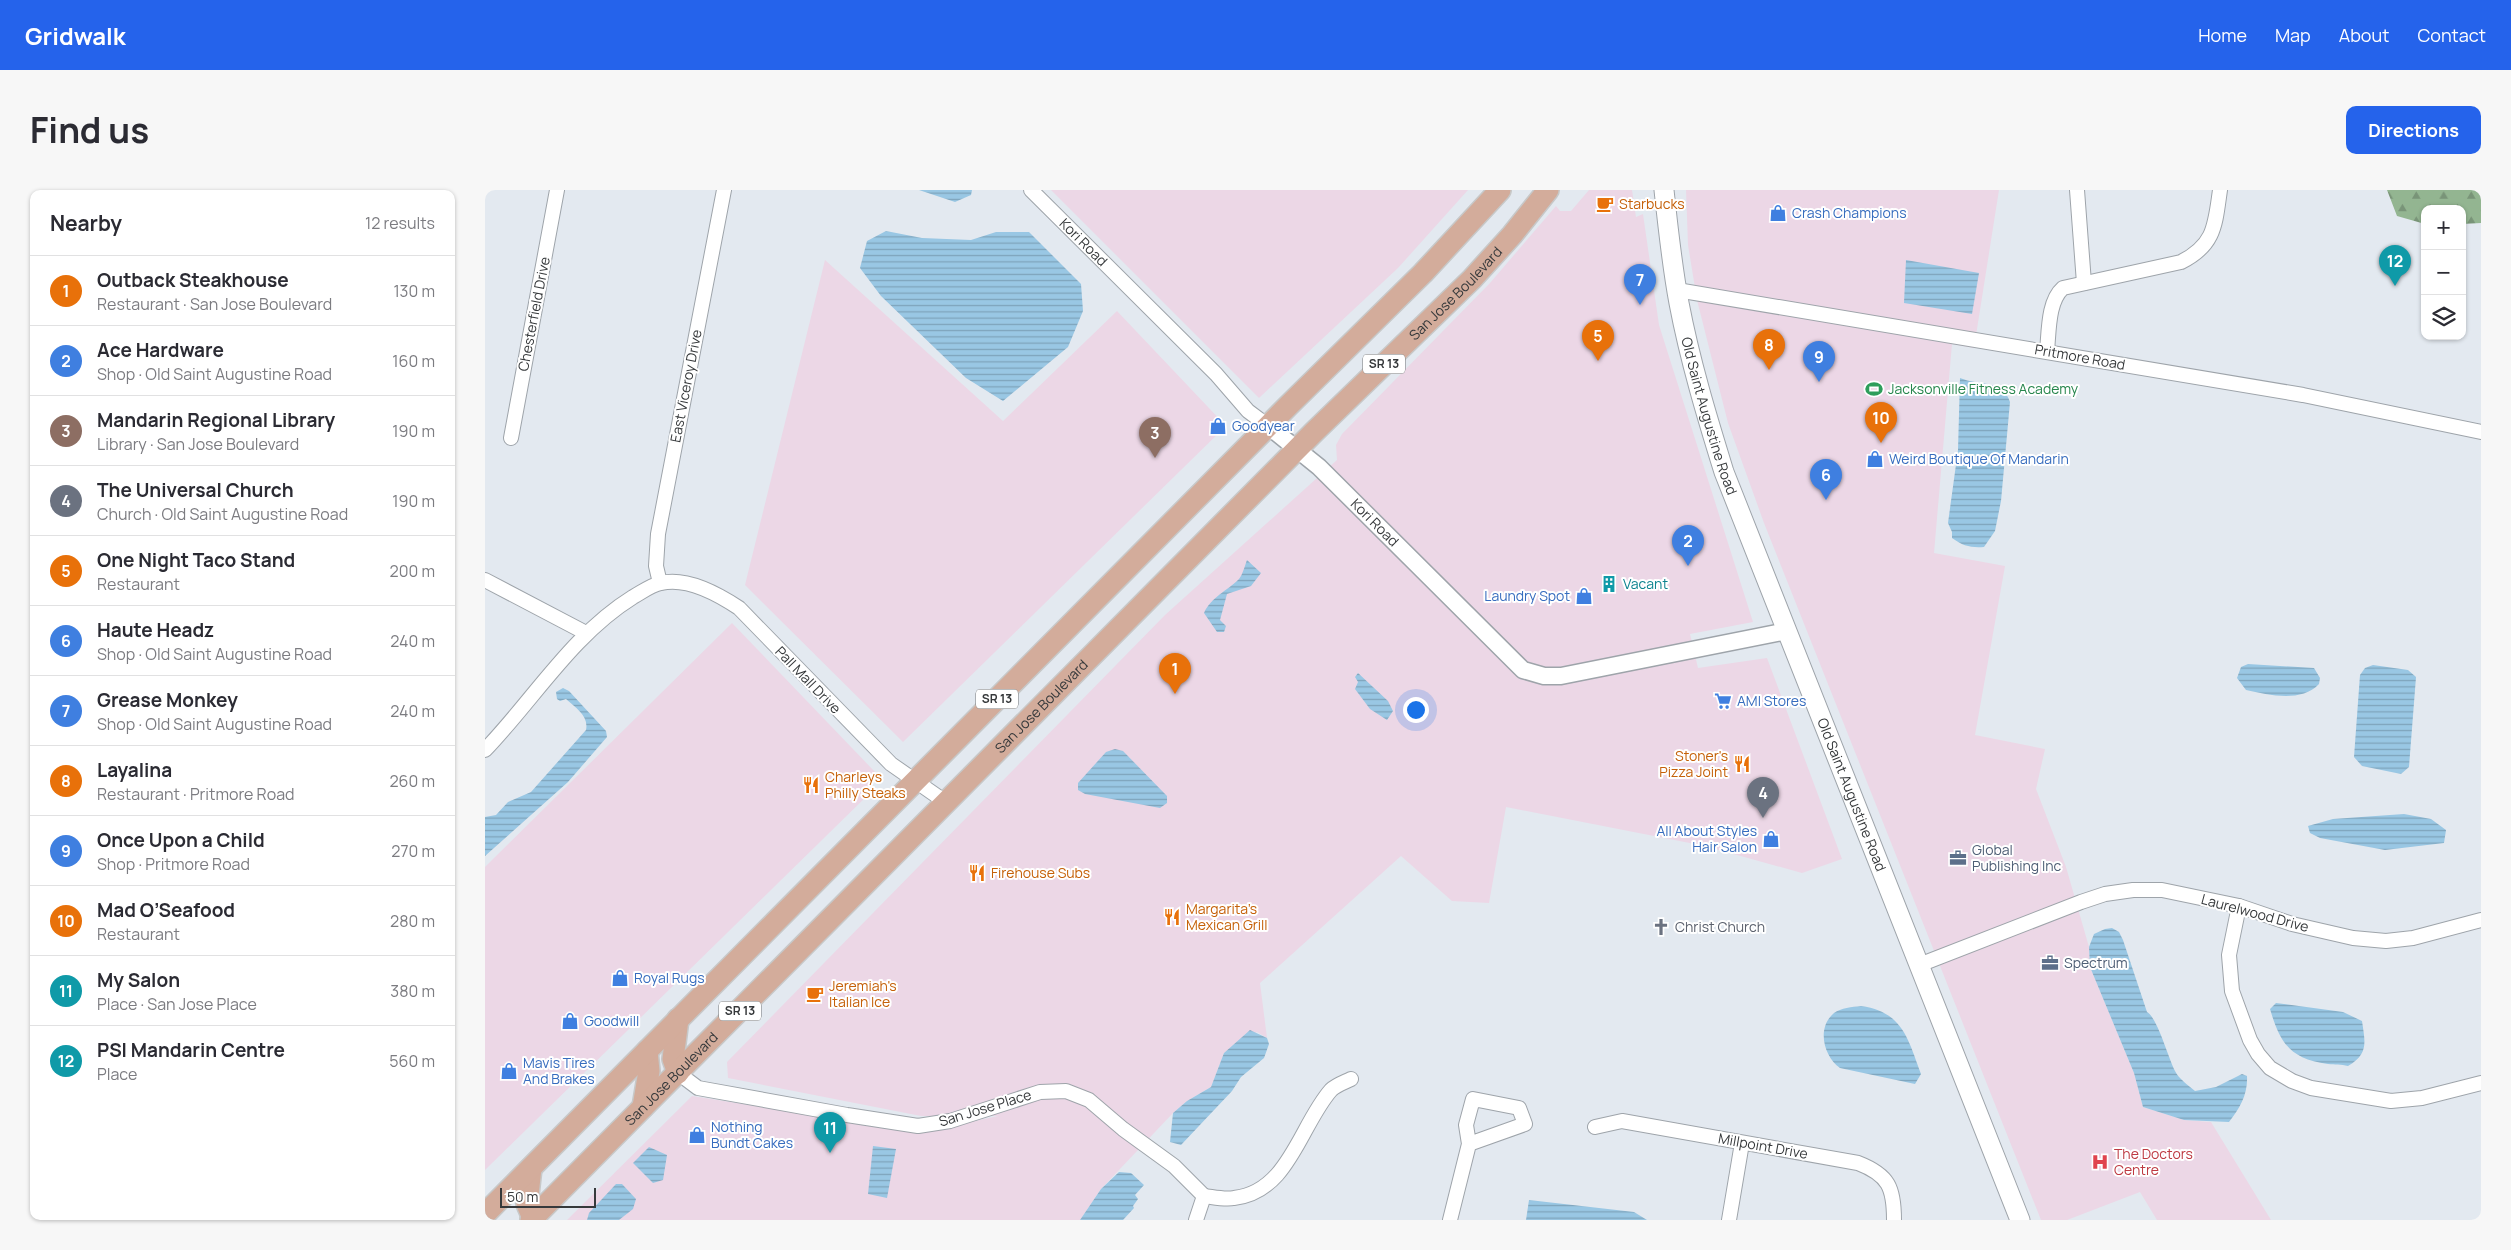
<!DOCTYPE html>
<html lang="en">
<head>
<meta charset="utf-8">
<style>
	body { margin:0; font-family:Manrope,sans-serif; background:#f7f7f7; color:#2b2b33 }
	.controls { position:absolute; right:15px; top:15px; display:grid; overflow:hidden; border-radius:10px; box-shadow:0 1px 4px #0004 }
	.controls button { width:45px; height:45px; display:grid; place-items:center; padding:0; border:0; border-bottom:1px solid #e1e1e2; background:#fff; color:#2b2b33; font:25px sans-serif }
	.scale { position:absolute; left:15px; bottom:12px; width:96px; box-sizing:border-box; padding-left:5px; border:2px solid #36393b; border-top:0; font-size:14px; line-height:18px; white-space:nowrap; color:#36393b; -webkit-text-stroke:4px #fff; paint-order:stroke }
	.you { position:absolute; left:930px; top:519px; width:18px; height:18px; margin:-12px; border:4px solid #fff; border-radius:50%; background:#1a73e8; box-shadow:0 0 0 8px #1a73e833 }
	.badge { display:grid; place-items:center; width:32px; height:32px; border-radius:50%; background:#2563eb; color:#fff; font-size:16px; font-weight:700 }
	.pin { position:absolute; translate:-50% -41px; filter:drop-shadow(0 1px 2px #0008) }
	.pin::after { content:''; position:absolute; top:26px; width:18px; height:15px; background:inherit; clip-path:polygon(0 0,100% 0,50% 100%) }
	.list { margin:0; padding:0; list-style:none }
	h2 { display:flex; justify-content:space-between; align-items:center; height:65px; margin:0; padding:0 20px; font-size:21px }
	h2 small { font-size:16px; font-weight:400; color:#7c7c81 }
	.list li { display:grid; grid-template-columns:32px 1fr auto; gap:15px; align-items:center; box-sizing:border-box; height:70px; padding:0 20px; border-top:1px solid #e1e1e2 }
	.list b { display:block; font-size:19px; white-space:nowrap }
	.list p { margin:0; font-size:16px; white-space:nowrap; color:#7c7c81 }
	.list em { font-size:16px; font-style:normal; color:#7c7c81 }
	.icon { flex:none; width:28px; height:28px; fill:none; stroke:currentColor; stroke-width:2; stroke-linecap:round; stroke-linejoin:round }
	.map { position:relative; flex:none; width:1996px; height:1030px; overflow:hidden; border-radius:10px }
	header { display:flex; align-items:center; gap:30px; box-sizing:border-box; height:70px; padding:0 25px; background:#2563eb; color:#fff }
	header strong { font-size:24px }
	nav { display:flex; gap:28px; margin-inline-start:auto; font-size:18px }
	.intro { display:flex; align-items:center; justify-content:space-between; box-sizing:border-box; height:120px; padding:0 30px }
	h1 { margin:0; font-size:35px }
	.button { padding:12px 22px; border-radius:10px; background:#2563eb; color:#fff; font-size:18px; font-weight:700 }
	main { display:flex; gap:30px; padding:0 30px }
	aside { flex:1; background:#fff; border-radius:10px; box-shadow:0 1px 4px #0004 }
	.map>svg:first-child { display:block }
	.commercial { fill:#ecd7e6 }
	.forest { fill:url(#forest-firs) }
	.water { fill:url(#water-rules) }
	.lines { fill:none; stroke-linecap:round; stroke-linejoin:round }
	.minor-casing { stroke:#9ea4aa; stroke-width:16 }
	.tertiary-casing { stroke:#9ea4aa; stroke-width:19 }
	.secondary-casing { stroke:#9ea4aa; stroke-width:21 }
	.primary-casing { stroke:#c7c8c8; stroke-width:24 }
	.minor { stroke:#fff; stroke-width:14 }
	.tertiary { stroke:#fff; stroke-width:16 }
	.secondary { stroke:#fff; stroke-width:19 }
	.primary { stroke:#d3ac9b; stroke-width:21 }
	.labels { text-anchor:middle; stroke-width:4; stroke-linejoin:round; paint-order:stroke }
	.shield { fill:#fff; stroke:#727476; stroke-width:1 }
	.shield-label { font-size:12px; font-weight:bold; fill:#36393b }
	.food-label { font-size:14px; fill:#c56008; stroke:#fff; text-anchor:start }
	.shop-label { font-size:14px; fill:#366cbe; stroke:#fff; text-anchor:start }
	.street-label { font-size:14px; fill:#36393b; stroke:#fff }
	.leisure-label { font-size:14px; fill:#27864d; stroke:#fff; text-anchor:start }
	.culture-label { font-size:14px; fill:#0d838f; stroke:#fff; text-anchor:start }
	.service-label { font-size:14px; fill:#4e5e75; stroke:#fff; text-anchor:start }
	.worship-label { font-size:14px; fill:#5b616d; stroke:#fff; text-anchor:start }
	.health-label { font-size:14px; fill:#be3a42; stroke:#fff; text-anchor:start }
</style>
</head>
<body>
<header>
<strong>Gridwalk</strong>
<nav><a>Home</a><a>Map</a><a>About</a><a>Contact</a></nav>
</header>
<div class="intro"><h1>Find us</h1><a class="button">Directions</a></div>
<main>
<aside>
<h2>Nearby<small>12 results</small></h2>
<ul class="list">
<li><span class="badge" style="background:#e8710a">1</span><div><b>Outback Steakhouse</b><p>Restaurant · San Jose Boulevard</p></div><em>130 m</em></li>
<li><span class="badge" style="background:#3f7fe0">2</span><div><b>Ace Hardware</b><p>Shop · Old Saint Augustine Road</p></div><em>160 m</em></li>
<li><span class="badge" style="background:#8d6e63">3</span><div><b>Mandarin Regional Library</b><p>Library · San Jose Boulevard</p></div><em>190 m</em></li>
<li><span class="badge" style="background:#6b7280">4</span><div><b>The Universal Church</b><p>Church · Old Saint Augustine Road</p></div><em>190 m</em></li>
<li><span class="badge" style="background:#e8710a">5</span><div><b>One Night Taco Stand</b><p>Restaurant</p></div><em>200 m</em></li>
<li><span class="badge" style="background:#3f7fe0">6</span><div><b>Haute Headz</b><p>Shop · Old Saint Augustine Road</p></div><em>240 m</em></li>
<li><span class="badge" style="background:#3f7fe0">7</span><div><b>Grease Monkey</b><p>Shop · Old Saint Augustine Road</p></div><em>240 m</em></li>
<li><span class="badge" style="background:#e8710a">8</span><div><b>Layalina</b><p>Restaurant · Pritmore Road</p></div><em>260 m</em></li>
<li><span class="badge" style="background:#3f7fe0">9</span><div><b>Once Upon a Child</b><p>Shop · Pritmore Road</p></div><em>270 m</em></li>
<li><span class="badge" style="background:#e8710a">10</span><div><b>Mad O’Seafood</b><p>Restaurant</p></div><em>280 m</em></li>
<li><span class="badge" style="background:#0f9aa8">11</span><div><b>My Salon</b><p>Place · San Jose Place</p></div><em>380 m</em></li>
<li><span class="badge" style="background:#0f9aa8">12</span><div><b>PSI Mandarin Centre</b><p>Place</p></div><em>560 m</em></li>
</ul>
</aside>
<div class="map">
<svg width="1996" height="1030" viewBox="0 0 1996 1030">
	<defs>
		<pattern id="forest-firs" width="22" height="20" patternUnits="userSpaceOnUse" patternTransform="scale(1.25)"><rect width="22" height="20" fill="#93b591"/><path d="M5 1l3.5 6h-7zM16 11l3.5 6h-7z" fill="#799478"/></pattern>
		<pattern id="water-rules" width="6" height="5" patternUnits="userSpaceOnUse" patternTransform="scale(1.25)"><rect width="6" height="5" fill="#99c7e4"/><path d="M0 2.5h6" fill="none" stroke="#7ea3ba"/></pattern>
	</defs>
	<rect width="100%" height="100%" fill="#e3e9f0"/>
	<g class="commercial">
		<polygon points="566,0 983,0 913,78 774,208"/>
		<polygon points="1104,0 1147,0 1151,27 1158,24 1174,135 1268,432 1205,444 1213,478 1282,468 1357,669 1317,683 1220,656 1021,617 1004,713 967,711 916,666 775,793 782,848 772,842 739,863 726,897 702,911 688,923 616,999 595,1030 82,1030 207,906 439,942 513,926 436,926 243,888 242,872 680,425 852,270 851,255 857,244 1005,93 1071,16 1075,21 1086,21"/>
		<polygon points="1201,0 1514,0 1489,158 1467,154 1449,363 1520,376 1490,545 1560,559 1551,599 1581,677 1604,757 1605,777 1649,883 1658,917 1699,930 1726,932 1786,1030 1672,1030 1655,1002 1582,1030 1556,1030 1279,333 1243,233 1212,110 1203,55"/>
		<polygon points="340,70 518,231 632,121 741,236 418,552 260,395"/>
		<polygon points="247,433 391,583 385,603 0,980 0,677"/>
	</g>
	<polygon class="forest" points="1902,0 1996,0 1996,33 1977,34 1977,19 1940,19 1940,34 1912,26"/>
	<g class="water">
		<polygon points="434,0 487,0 486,5 470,12"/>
		<polygon points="401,41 437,48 486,50 511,42 544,42 596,94 598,121 583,157 518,211 481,188 396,106 375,78 382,51"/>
		<polygon points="1421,70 1494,83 1487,124 1419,113"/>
		<path d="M1475 188C1494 196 1518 189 1525 212L1516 311 1510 341 1499 357C1486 358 1478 356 1467 348V342L1463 333 1473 260Z"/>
		<path d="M762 370 776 383 766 396 742 404 735 430 741 436 739 442H732L719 423C726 407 742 401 754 389 758 384 760 375 762 370Z"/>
		<path d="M1763 474 1829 478 1835 488 1834 494C1816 513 1784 505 1761 500L1752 488 1756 477Z"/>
		<polygon points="1888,475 1923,480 1931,487 1924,577 1916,584 1877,576 1869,567 1875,485 1880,478"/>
		<polygon points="873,483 903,511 908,521 902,530 885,519 870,499 873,492 870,487"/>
		<path d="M78 498 84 501 121 541 122 547 83 592 0 666V627L11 625 23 612 46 602 101 540C104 526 91 518 81 509L75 511 72 509 71 502Z"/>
		<polygon points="630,559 638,561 682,606 682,613 675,618 600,604 593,600 593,593 621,562"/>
		<polygon points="1919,624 1946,629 1961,640 1959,653 1900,660 1835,648 1825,643 1823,636 1848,629"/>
		<path d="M1627 738 1634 742 1638 750 1662 822C1672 827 1683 867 1690 881 1694 889 1703 895 1710 901L1731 897 1757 884 1762 886C1763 904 1755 918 1744 932L1699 930 1658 917 1649 883 1605 777 1604 757 1609 744 1620 739Z"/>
		<path d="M1791 813 1858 822 1877 831C1880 852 1884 864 1863 876 1856 874 1850 875 1843 874 1805 869 1795 853 1785 819Z"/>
		<path d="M1376 816C1418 822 1423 849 1436 884L1430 894 1355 878C1339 867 1331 838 1349 823 1356 818 1367 817 1376 816Z"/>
		<polygon points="765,840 782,848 784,854 779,868 756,887 747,901 696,955 685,952 688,923 702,911 726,897 739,863"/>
		<polygon points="388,956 411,959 402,1008 383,1004"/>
		<polygon points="164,957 182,965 178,990 168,993 148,973"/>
		<polygon points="634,982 646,983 659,995 650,1005 653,1009 648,1016 649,1018 638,1030 595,1030 616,999"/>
		<polygon points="131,994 137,994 151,1009 148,1019 134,1030 102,1030 104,1023"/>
		<polygon points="1044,1010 1149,1022 1162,1030 1041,1030"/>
	</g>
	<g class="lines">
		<g class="minor-casing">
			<g id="minor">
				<path id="s1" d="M546 0 731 184 763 221 783 236"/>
				<polyline points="1592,0 1599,93"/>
				<polyline points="1192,100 1818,205 1996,242"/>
				<path d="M1562 161C1564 141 1563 111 1578 98L1696 72C1730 55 1730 35 1735 0"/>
				<polyline points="26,248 72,0"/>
				<polyline points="0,390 101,443"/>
				<polyline points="175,393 171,376 173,344 239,0"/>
				<path d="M0 560C49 509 87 445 148 407 157 402 166 395 176 393 201 387 233 404 254 418L406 574 462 613"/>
				<polyline points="1754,716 1744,765 1747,801 1765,850 1773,864 1785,878 1807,891 1826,898 1906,911 1937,908 1996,893"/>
				<polyline points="1434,775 1596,712 1620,704 1648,700 1677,700 1754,716 1807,734 1868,748 1901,751 1928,748 1996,730"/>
				<polyline points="193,883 213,898 362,925 433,936 465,931 555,902 581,901 604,910 638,939 689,976 719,1006"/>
				<path d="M1110 937 1137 931 1373 973C1404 985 1409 998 1409 1030"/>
				<path d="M719 1006C728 1007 740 1010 749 1008 804 1002 815 935 846 900 851 895 860 892 866 889"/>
				<polyline points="711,1030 719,1006"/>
				<polyline points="965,1030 984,954 981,935 988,909 1034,918 1040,934 984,954"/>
				<polyline points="1244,1030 1257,953"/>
			</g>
		</g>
		<g class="tertiary-casing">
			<g id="tertiary">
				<path id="s2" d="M783 236 834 277 1038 480 1059 486H1076L1302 441"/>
			</g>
		</g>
		<g class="secondary-casing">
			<g id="secondary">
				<path id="s3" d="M1179 0C1183 38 1187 76 1194 113 1205 171 1222 227 1239 282L1535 1030"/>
			</g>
		</g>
		<g class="primary-casing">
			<g id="primary">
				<polyline points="193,883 188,869 193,829"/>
				<polyline points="158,917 164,881 162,861"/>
				<polyline points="46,978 42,1014 48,1028"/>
				<polyline points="0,1024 804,215 938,83 1015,0"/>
				<path id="s4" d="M46 1030 829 242 987 89 1027 45 1063 0"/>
			</g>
		</g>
		<use href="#minor" class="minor"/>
		<use href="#tertiary" class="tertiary"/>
		<use href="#secondary" class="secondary"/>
		<use href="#primary" class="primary"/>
	</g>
	<defs>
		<g id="cafe-bare" transform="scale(1.35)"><path d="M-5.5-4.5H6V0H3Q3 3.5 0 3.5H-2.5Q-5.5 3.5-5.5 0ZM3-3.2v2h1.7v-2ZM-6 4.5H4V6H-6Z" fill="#e8710a" stroke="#fff" stroke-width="2.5" paint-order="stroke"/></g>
		<g id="shop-bare" transform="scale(1.35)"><path d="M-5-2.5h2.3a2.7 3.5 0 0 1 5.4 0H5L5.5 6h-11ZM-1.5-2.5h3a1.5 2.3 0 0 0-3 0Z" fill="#3f7fe0" stroke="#fff" stroke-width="2.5" paint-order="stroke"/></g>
		<g id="stadium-bare" transform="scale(1.35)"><path d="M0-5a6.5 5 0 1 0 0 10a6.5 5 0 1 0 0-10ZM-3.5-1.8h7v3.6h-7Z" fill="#2e9e5b" stroke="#fff" stroke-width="2.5" paint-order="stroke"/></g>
		<g id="building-bare" transform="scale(1.35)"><path d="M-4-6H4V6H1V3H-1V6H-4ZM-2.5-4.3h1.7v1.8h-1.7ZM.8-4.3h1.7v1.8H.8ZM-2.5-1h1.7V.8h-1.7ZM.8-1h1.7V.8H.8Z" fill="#0f9aa8" stroke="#fff" stroke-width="2.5" paint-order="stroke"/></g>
		<g id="supermarket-bare" transform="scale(1.35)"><path d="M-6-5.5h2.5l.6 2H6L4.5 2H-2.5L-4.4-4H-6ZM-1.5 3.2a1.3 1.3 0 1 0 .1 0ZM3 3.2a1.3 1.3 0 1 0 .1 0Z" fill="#3f7fe0" stroke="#fff" stroke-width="2.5" paint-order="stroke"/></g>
		<g id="restaurant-bare" transform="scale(1.35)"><path d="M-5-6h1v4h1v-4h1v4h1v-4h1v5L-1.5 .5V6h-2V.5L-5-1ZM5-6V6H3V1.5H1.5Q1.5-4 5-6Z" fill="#e8710a" stroke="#fff" stroke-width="2.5" paint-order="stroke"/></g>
		<g id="office-bare" transform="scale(1.35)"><path d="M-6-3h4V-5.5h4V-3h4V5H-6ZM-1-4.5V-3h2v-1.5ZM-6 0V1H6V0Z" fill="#5c6f8a" stroke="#fff" stroke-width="2.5" paint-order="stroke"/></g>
		<g id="church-bare" transform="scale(1.35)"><path d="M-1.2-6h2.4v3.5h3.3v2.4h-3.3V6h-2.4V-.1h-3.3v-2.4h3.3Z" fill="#6b7280" stroke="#fff" stroke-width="2.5" paint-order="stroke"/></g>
		<g id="hospital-bare" transform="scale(1.35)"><path d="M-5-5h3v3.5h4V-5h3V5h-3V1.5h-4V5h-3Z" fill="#e0444e" stroke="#fff" stroke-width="2.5" paint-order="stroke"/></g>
	</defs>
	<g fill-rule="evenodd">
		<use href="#cafe-bare" x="1120" y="14"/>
		<use href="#shop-bare" x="1293" y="23"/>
		<use href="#stadium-bare" x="1389" y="199"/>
		<use href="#shop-bare" x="733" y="236"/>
		<use href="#shop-bare" x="1390" y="269"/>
		<use href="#building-bare" x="1124" y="394"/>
		<use href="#shop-bare" x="1099" y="406"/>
		<use href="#supermarket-bare" x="1238" y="511"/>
		<use href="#restaurant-bare" x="1257" y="574"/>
		<use href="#restaurant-bare" x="326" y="595"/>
		<use href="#shop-bare" x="1286" y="649"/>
		<use href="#office-bare" x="1473" y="668"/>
		<use href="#restaurant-bare" x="492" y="683"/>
		<use href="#restaurant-bare" x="687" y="727"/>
		<use href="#church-bare" x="1176" y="737"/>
		<use href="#office-bare" x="1565" y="773"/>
		<use href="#shop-bare" x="135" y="788"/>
		<use href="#cafe-bare" x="330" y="804"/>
		<use href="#shop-bare" x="85" y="831"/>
		<use href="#shop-bare" x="24" y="881"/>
		<use href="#shop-bare" x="212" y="945"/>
		<use href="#hospital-bare" x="1615" y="972"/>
	</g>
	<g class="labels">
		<g class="shield">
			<rect x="878" y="164.5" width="42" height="19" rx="4"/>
			<rect x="491" y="499.5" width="42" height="19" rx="4"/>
			<rect x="234" y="811.5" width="42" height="19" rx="4"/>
		</g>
		<g class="shield-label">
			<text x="899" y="178">SR 13</text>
			<text x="512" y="513">SR 13</text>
			<text x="255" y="825">SR 13</text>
		</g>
		<g class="food-label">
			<text x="1134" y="19">Starbucks</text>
			<text x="1243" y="571" text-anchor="end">Stoner's<tspan x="1243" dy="16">Pizza Joint</tspan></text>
			<text x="340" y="592">Charleys<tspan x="340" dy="16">Philly Steaks</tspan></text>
			<text x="506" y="688">Firehouse Subs</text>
			<text x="701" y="724">Margarita’s<tspan x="701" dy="16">Mexican Grill</tspan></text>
			<text x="344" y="801">Jeremiah's<tspan x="344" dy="16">Italian Ice</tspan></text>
		</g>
		<g class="shop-label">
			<text x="1307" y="28">Crash Champions</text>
			<text x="747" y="241">Goodyear</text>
			<text x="1404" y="274">Weird Boutique Of Mandarin</text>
			<text x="1085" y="411" text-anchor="end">Laundry Spot</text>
			<text x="1252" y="516">AMI Stores</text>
			<text x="1272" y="646" text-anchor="end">All About Styles<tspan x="1272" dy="16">Hair Salon</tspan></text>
			<text x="149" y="793">Royal Rugs</text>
			<text x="99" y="836">Goodwill</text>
			<text x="38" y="878">Mavis Tires<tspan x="38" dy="16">And Brakes</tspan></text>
			<text x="226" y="942">Nothing<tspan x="226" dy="16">Bundt Cakes</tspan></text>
		</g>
		<g class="street-label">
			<text dy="5" stroke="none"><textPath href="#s1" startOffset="74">Kori Road</textPath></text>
			<text dy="5" stroke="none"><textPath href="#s4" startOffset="1309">San Jose Boulevard</textPath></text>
			<text transform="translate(49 124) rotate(-79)" y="5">Chesterfield Drive</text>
			<text transform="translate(1595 167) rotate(10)" y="5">Pritmore Road</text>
			<text transform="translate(201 196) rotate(-79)" y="5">East Viceroy Drive</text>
			<text dy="5" stroke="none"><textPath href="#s3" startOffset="231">Old Saint Augustine Road</textPath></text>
			<text dy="5" stroke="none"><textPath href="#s2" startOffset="144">Kori Road</textPath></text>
			<text transform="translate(323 490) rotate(46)" y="5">Pall Mall Drive</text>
			<text dy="5" stroke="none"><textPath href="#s4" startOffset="724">San Jose Boulevard</textPath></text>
			<text dy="5" stroke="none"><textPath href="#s3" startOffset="636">Old Saint Augustine Road</textPath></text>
			<text transform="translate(1770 723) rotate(15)" y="5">Laurelwood Drive</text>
			<text dy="5" stroke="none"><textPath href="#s4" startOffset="199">San Jose Boulevard</textPath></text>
			<text transform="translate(500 918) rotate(-17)" y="5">San Jose Place</text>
			<text transform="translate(1278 956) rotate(10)" y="5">Millpoint Drive</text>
		</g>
		<g class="leisure-label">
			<text x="1403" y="204">Jacksonville Fitness Academy</text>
		</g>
		<g class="culture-label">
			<text x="1138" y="399">Vacant</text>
		</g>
		<g class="service-label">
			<text x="1487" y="665">Global<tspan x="1487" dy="16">Publishing Inc</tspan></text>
			<text x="1579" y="778">Spectrum</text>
		</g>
		<g class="worship-label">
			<text x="1190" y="742">Christ Church</text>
		</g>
		<g class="health-label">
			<text x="1629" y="969">The Doctors<tspan x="1629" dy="16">Centre</tspan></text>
		</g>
	</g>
</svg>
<div class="controls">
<button>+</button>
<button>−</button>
<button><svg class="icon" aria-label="layers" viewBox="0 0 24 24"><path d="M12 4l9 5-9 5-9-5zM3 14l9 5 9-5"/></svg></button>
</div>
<div class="scale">50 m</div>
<div class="you"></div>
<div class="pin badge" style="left:690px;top:504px;background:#e8710a">1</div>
<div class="pin badge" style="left:1203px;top:376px;background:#3f7fe0">2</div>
<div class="pin badge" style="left:670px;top:268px;background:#8d6e63">3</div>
<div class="pin badge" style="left:1278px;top:628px;background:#6b7280">4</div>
<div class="pin badge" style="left:1113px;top:171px;background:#e8710a">5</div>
<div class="pin badge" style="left:1341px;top:310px;background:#3f7fe0">6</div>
<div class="pin badge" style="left:1155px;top:115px;background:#3f7fe0">7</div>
<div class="pin badge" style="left:1284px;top:180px;background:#e8710a">8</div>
<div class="pin badge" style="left:1334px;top:192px;background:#3f7fe0">9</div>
<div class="pin badge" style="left:1396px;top:253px;background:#e8710a">10</div>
<div class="pin badge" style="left:345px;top:963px;background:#0f9aa8">11</div>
<div class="pin badge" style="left:1910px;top:96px;background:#0f9aa8">12</div>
</div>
</main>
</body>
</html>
